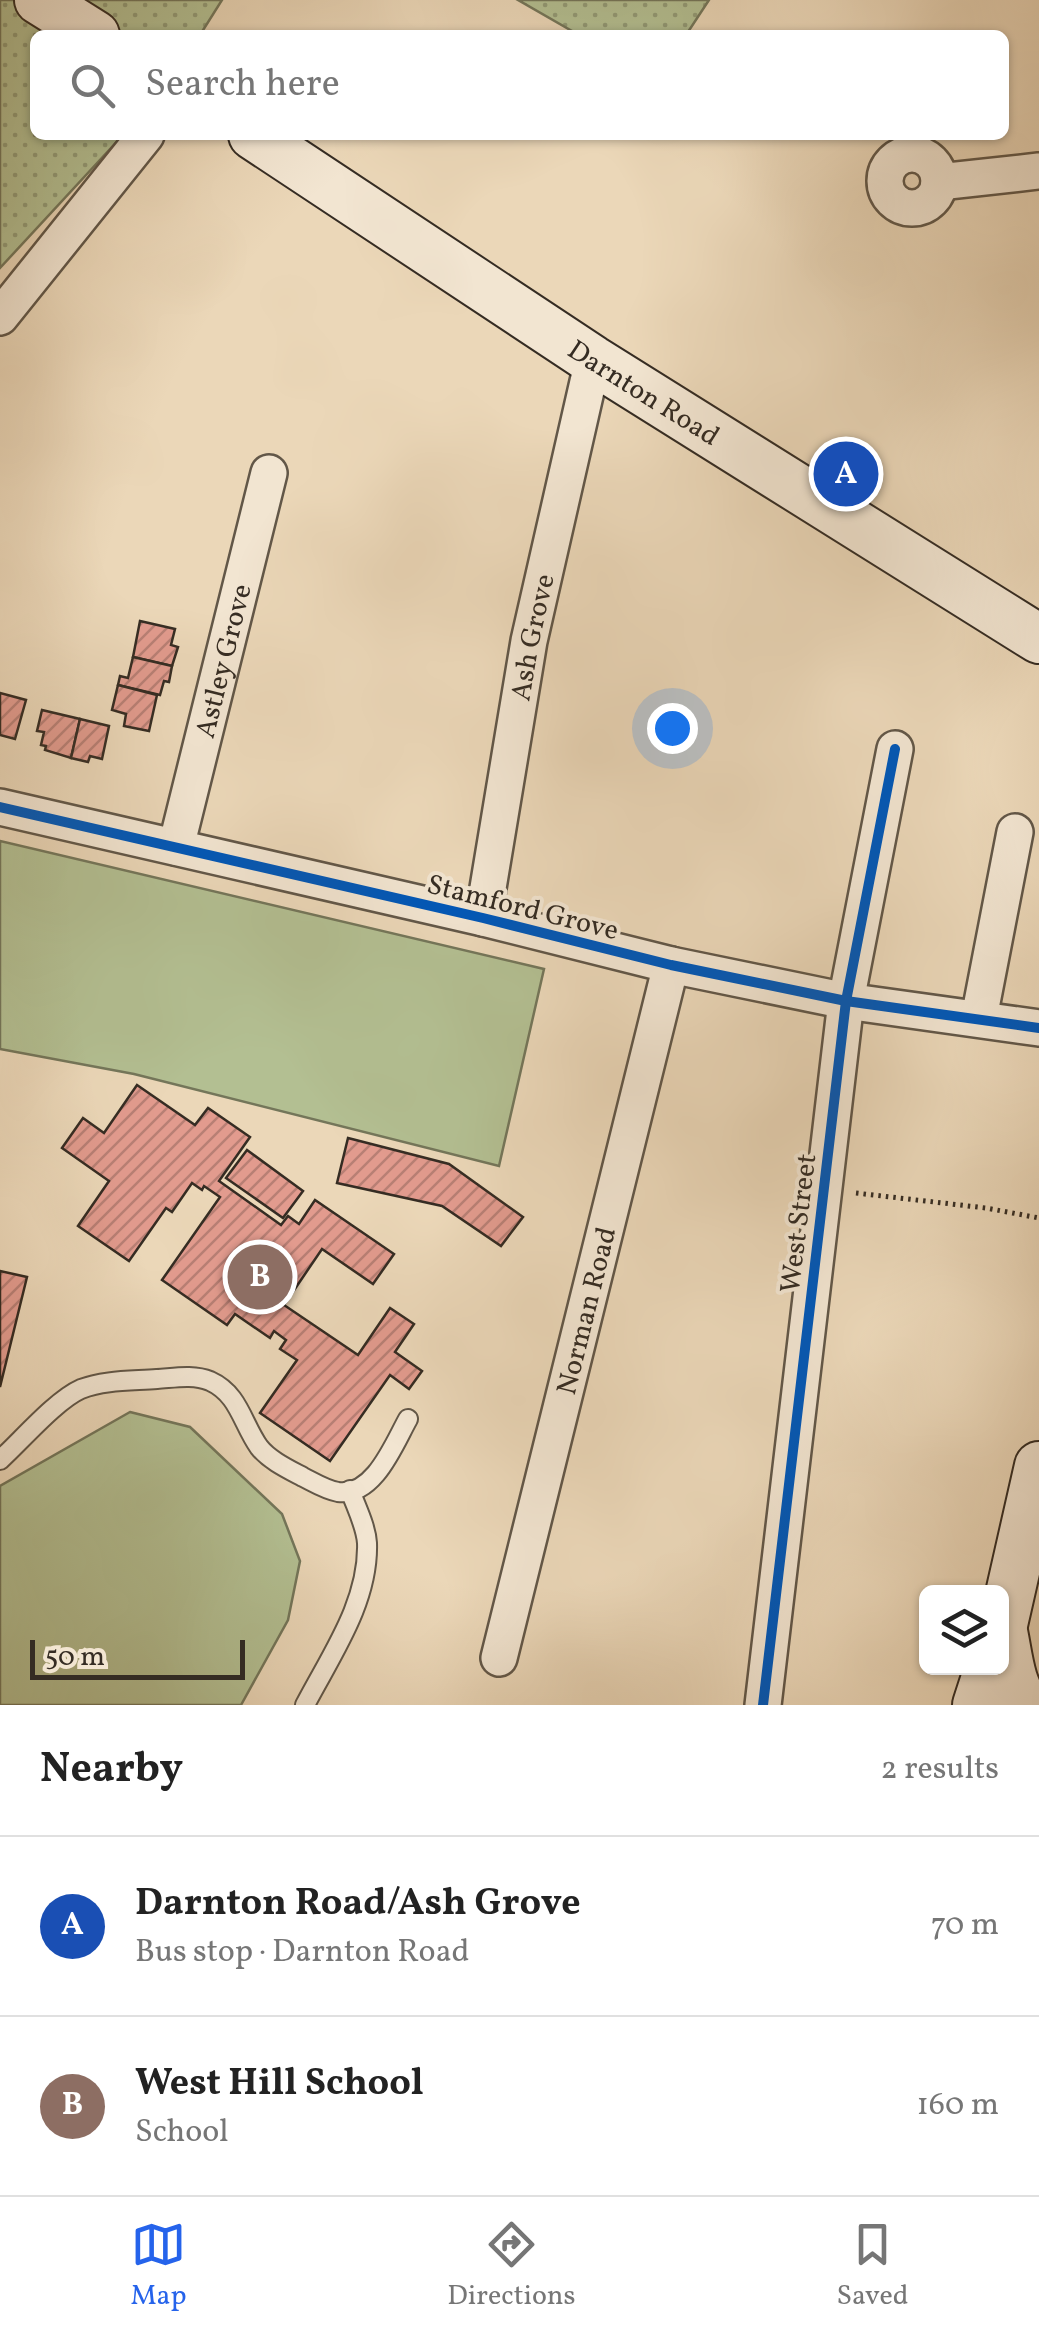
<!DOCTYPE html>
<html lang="en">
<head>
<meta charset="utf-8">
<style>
	body { margin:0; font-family:Vollkorn,serif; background:#f2f2f2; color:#222 }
	.controls { position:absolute; right:30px; bottom:30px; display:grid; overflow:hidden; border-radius:15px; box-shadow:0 2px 8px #0004 }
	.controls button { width:90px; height:90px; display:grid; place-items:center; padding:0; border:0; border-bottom:2px solid #e0e0e0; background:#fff; color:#222; font:50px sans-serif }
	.scale { position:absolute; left:30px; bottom:25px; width:215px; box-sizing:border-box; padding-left:10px; border:5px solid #352c23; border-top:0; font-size:28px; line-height:35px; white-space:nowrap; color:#352c23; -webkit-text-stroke:8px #f2e5d1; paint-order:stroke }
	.you { position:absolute; left:672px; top:728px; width:35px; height:35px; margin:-25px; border:8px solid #fff; border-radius:50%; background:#1a73e8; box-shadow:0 0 0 15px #1a73e833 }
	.badge { display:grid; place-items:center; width:65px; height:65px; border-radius:50%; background:#2563eb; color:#fff; font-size:32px; font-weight:700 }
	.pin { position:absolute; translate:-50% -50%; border:5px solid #fff; box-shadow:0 2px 10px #0006 }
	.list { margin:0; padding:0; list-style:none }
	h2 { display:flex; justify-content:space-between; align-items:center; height:130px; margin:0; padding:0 40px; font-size:42px }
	h2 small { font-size:32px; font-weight:400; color:#767676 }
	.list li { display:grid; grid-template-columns:65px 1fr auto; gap:30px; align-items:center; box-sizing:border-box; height:180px; padding:0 40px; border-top:2px solid #e0e0e0 }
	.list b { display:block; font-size:38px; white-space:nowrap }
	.list p { margin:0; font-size:32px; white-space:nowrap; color:#767676 }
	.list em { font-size:32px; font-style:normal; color:#767676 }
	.icon { flex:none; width:55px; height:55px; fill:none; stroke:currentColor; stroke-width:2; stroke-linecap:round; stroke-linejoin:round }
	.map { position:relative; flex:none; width:1039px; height:1705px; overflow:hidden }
	.search { position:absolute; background:#fff; box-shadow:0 2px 8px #0004; left:30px; right:30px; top:30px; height:110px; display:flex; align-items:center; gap:25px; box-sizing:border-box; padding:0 35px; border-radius:15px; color:#767676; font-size:38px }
	.sheet { height:490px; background:#fff }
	nav { display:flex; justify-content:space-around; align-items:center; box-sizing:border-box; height:140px; border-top:2px solid #e0e0e0; background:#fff; font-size:28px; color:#767676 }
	nav a { display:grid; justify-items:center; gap:5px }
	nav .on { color:#2563eb }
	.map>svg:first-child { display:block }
	.park { fill:url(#park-dots); stroke:#74765a; stroke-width:2.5 }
	.garden { fill:#b3bf92; stroke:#74765a; stroke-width:2.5 }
	.building { fill:url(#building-hatch); stroke:#352c23; stroke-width:2.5 }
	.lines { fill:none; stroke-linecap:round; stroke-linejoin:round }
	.lane-casing { stroke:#625748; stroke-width:22 }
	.street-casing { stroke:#625748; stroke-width:40 }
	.secondary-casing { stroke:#352c23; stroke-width:52 }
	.path { stroke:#352c23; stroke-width:5; stroke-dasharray:2.5 5; stroke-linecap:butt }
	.lane { stroke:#f2e5d1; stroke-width:18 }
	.street { stroke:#f2e5d1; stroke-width:35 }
	.secondary { stroke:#f2e5d1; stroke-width:48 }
	.cycleway-casing { stroke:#f2e5d1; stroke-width:16 }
	.cycleway { stroke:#0057b8; stroke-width:10 }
	.labels { text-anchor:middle; stroke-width:8; stroke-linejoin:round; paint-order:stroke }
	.street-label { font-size:28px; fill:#352c23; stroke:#f2e5d1 }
</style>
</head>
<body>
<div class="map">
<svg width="1039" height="1705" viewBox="0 0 1039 1705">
	<defs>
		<pattern id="park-dots" width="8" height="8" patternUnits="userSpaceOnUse" patternTransform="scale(2.5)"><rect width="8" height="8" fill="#b3bf92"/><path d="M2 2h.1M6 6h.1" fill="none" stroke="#929b77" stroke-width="1.8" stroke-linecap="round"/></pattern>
		<pattern id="building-hatch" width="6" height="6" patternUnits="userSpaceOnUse" patternTransform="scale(2.5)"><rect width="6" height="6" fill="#e29b8e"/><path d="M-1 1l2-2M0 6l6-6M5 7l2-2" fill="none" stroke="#b87f74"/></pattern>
	</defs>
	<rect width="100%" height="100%" fill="#ebd7b8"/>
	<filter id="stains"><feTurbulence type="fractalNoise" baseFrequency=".002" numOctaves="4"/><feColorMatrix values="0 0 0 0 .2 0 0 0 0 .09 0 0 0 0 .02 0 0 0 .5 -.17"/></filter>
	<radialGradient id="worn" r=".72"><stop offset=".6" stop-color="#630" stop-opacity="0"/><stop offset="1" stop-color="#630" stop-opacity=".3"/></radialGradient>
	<g class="park">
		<polygon points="0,0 222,0 200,35 35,35 35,135 123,135 0,268"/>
		<polygon points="518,0 709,0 686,35 579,35"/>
	</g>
	<g class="garden">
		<polygon points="0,841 544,969 499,1166 134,1074 0,1049"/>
		<polygon points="130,1412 190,1427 282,1514 300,1561 288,1620 241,1705 0,1705 0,1486"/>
	</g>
	<g class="building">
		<polygon points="140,621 175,629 171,645 178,647 172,666 133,657"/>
		<polygon points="133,657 172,666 169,682 164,681 160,695 118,685 120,676 128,678"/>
		<polygon points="118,685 157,695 149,731 124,726 126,714 112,710"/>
		<polygon points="0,693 26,700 15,739 0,735"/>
		<polygon points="42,710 80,719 71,758 45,750 46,746 41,745 44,732 37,731"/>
		<polygon points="80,719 109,726 102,759 90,756 88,762 71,758"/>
		<polygon points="137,1085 195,1125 208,1108 250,1137 219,1181 281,1225 288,1216 299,1224 315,1200 394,1254 373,1284 322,1249 284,1305 358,1355 390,1308 414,1324 395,1352 422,1371 409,1389 390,1375 330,1461 260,1413 297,1360 280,1349 286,1340 274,1331 270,1338 235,1314 227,1325 162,1280 220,1197 204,1186 202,1190 192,1183 172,1212 166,1208 129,1261 78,1226 109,1181 62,1148 83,1118 104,1133"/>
		<polygon points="348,1138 449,1164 523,1217 501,1246 442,1206 337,1183"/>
		<polygon points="247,1150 303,1191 283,1218 226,1178"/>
		<polygon points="0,1271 27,1277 0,1387"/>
	</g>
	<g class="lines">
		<g class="lane-casing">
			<g id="lane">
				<path d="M0 1460C21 1441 56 1400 81 1389 104 1380 132 1381 157 1379 174 1378 193 1374 210 1381 239 1394 242 1423 259 1447 269 1460 288 1469 303 1477 313 1482 326 1490 338 1492 374 1497 394 1444 408 1419"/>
				<path d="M305 1705C331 1655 369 1602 367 1543 366 1526 356 1507 350 1490"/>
			</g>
		</g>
		<g class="street-casing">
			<g id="street">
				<circle cx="912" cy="181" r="27"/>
				<polyline points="939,182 1039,171"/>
				<polyline points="0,317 146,135"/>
				<polyline points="0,807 483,918 671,965 846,1001 1039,1028"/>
				<path id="s1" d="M176 847 269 473"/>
				<path id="s2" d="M483 918 529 641 593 360"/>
				<polyline points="979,1018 1015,832"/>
				<path id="s3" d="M499 1658 671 965"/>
				<polyline points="763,1705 846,1001 895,749"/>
			</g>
		</g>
		<g class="secondary-casing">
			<g id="secondary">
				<polyline points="39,0 95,35"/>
				<path id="s4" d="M253 135 593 360 1039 639"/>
				<path d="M1002 1627C1008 1652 1009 1686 1027 1705"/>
				<polyline points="1002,1629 1039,1466"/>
				<polyline points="977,1705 989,1668"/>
			</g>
		</g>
		<polyline class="path" points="856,1193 986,1208 1039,1218"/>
		<use href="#lane" class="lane"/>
		<use href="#street" class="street"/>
		<use href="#secondary" class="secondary"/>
		<g class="cycleway-casing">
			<g id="cycleway">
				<polyline points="0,807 483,918 671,965 846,1001 1039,1028"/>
				<polyline points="763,1705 846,1001 895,749"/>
			</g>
		</g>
		<use href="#cycleway" class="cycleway"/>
	</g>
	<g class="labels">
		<g class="street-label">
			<text dy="10" stroke="none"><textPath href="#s4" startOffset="468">Darnton Road</textPath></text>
			<text dy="10" stroke="none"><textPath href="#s2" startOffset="285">Ash Grove</textPath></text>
			<text dy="10" stroke="none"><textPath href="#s1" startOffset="192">Astley Grove</textPath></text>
			<text transform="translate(523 906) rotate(14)" y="10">Stamford Grove</text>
			<text transform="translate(797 1223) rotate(-83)" y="10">West Street</text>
			<text dy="10" stroke="none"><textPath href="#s3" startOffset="358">Norman Road</textPath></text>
		</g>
	</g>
	<rect width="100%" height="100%" filter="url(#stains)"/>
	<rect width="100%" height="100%" fill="url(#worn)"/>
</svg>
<div class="controls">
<button><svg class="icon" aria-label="layers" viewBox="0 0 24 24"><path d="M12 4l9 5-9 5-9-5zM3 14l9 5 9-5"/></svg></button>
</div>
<div class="scale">50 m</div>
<div class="you"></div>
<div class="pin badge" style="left:846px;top:474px;background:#1a4fb4">A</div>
<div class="pin badge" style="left:260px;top:1277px;background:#8d6e63">B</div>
<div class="search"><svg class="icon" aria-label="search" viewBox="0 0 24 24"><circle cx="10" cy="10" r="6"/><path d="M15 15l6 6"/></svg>Search here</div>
</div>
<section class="sheet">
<h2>Nearby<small>2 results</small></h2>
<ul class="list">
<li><span class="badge" style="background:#1a4fb4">A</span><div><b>Darnton Road/Ash Grove</b><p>Bus stop · Darnton Road</p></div><em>70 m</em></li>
<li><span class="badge" style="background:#8d6e63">B</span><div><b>West Hill School</b><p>School</p></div><em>160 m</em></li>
</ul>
</section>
<nav>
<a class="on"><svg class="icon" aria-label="map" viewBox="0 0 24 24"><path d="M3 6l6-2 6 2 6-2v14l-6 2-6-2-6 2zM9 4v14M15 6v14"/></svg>Map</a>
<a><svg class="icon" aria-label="directions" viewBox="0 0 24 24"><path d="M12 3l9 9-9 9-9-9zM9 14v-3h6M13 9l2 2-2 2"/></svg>Directions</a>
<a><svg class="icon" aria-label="saved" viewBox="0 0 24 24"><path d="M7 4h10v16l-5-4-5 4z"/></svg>Saved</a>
</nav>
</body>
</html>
